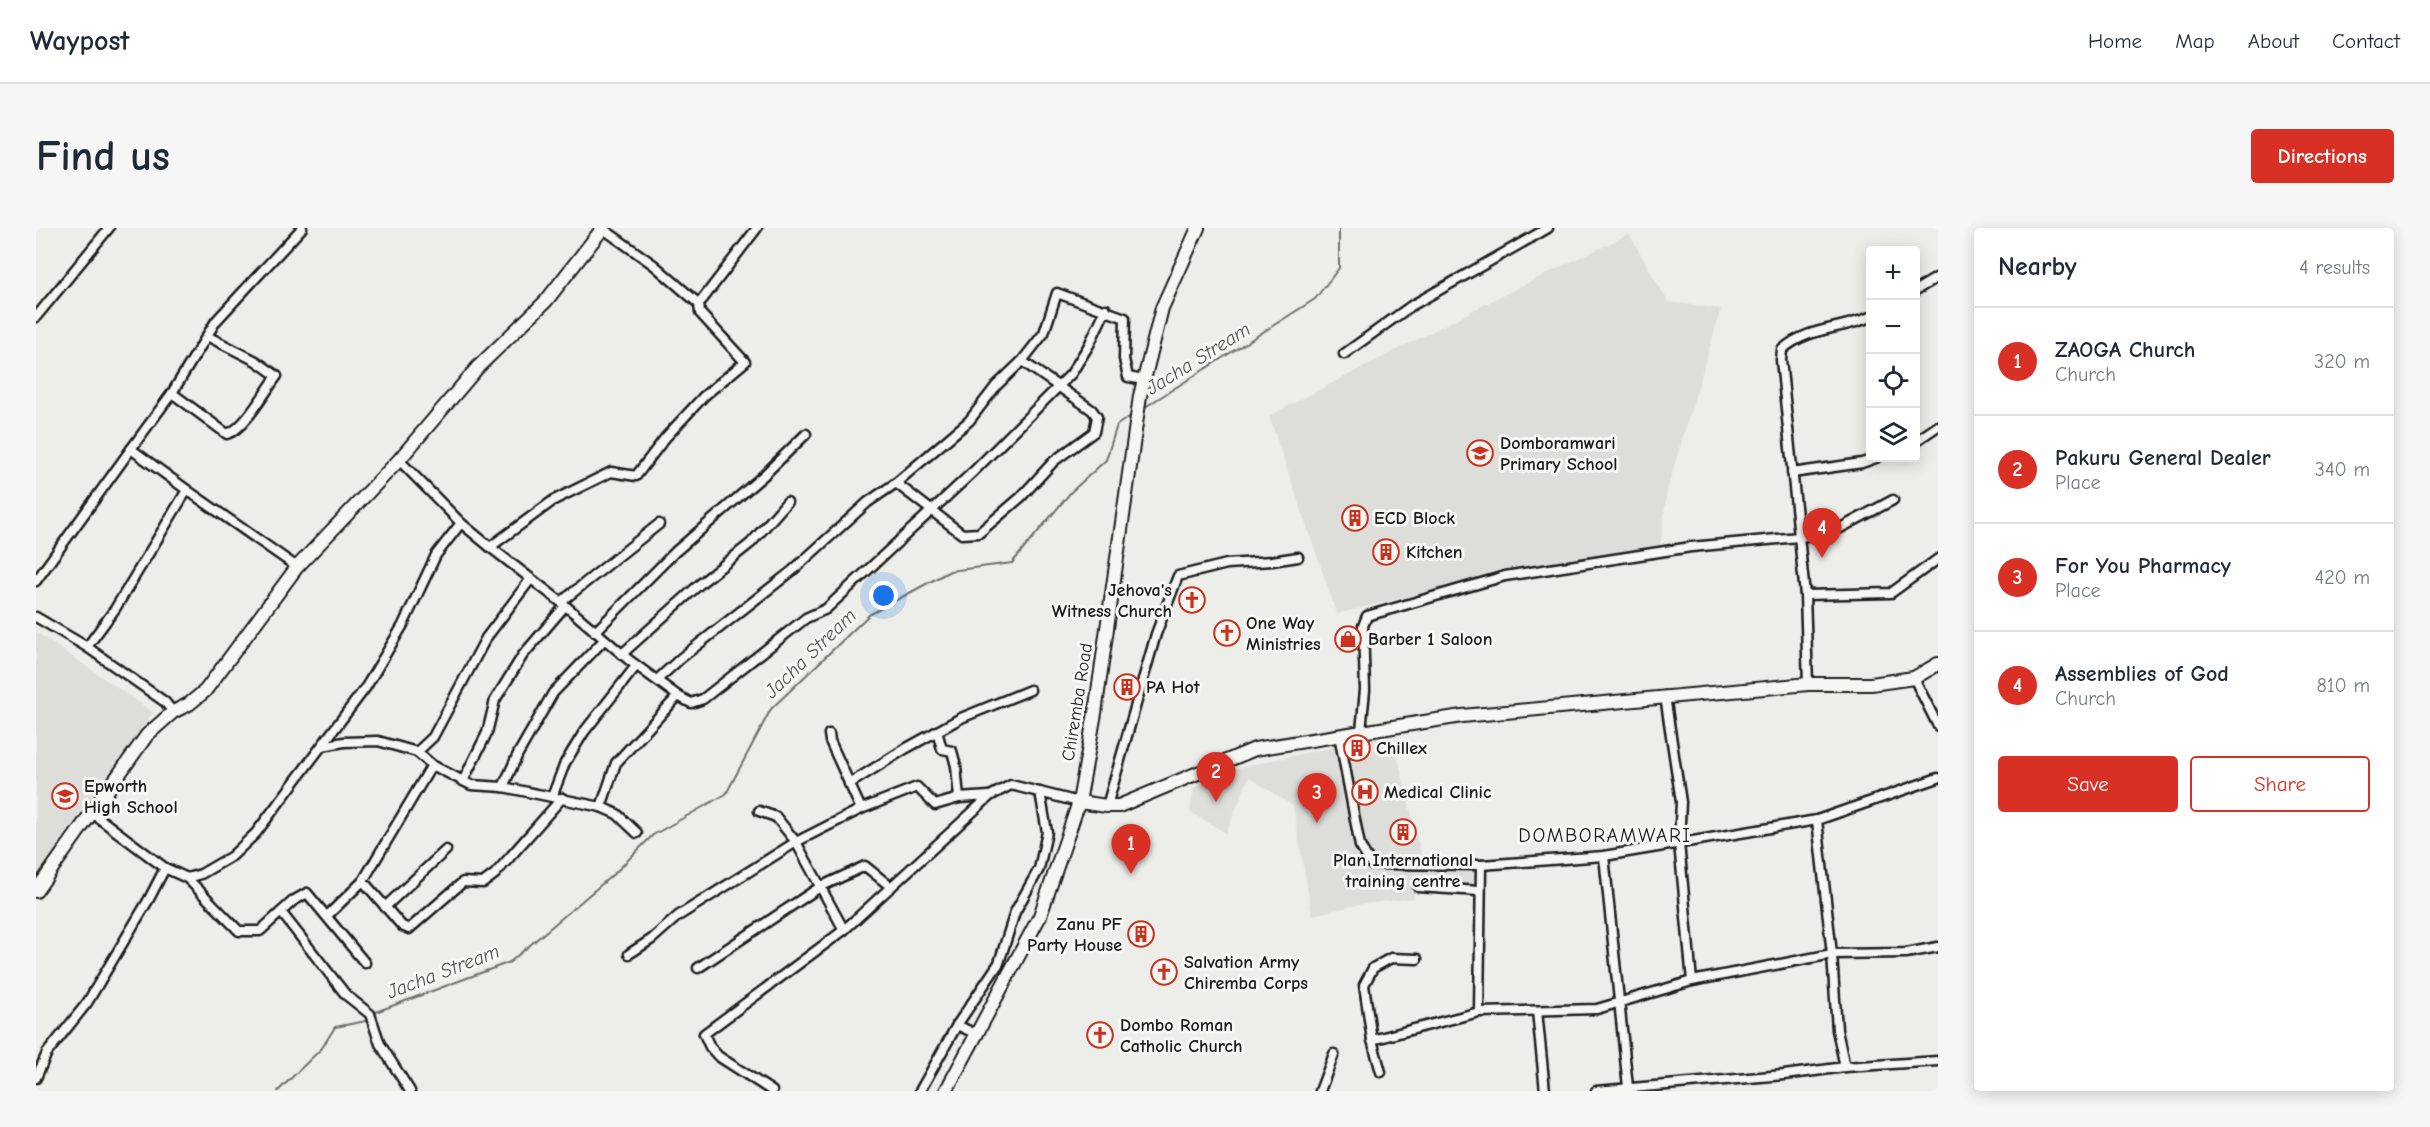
<!DOCTYPE html>
<html lang="en">
<head>
<meta charset="utf-8">
<style>
	body { margin:0; font-family:"Comic Neue",sans-serif; background:#f6f6f7; color:#1f2937 }
	.controls { position:absolute; right:18px; top:18px; display:grid; overflow:hidden; border-radius:6px; box-shadow:0 3px 15px #0003 }
	.controls button { width:54px; height:54px; display:grid; place-items:center; padding:0; border:0; border-bottom:2px solid #e0e1e3; background:#fff; color:#1f2937; font:30px sans-serif }
	.you { position:absolute; left:848px; top:368px; width:21px; height:21px; margin:-15px; border:4px solid #fff; border-radius:50%; background:#1a73e8; box-shadow:0 0 0 9px #1a73e833 }
	.badge { display:grid; place-items:center; width:39px; height:39px; border-radius:50%; background:#d93025; color:#fff; font-size:20px; font-weight:700 }
	.pin { position:absolute; translate:-50% -50px; filter:drop-shadow(0 2px 3px #0008) }
	.pin::after { content:''; position:absolute; top:32px; width:21px; height:18px; background:inherit; clip-path:polygon(0 0,100% 0,50% 100%) }
	.list { margin:0; padding:0; list-style:none }
	h2 { display:flex; justify-content:space-between; align-items:center; height:78px; margin:0; padding:0 24px; font-size:26px }
	h2 small { font-size:20px; font-weight:400; color:#747a83 }
	.list li { display:grid; grid-template-columns:39px 1fr auto; gap:18px; align-items:center; box-sizing:border-box; height:108px; padding:0 24px; border-top:2px solid #e0e1e3 }
	.list b { display:block; font-size:22px; white-space:nowrap }
	.list p { margin:0; font-size:20px; white-space:nowrap; color:#747a83 }
	.list em { font-size:20px; font-style:normal; color:#747a83 }
	.actions { display:flex; gap:12px; padding:18px 24px }
	.actions a { flex:1; padding:14px 0; border:2px solid #d93025; border-radius:6px; text-align:center; font-size:21px; color:#d93025 }
	.actions .main { background:#d93025; color:#fff }
	.icon { flex:none; width:33px; height:33px; fill:none; stroke:currentColor; stroke-width:2; stroke-linecap:round; stroke-linejoin:round }
	.map { position:relative; flex:none; width:1902px; height:863px; overflow:hidden; border-radius:6px }
	header { display:flex; align-items:center; gap:36px; box-sizing:border-box; height:84px; padding:0 30px; background:#fff; border-bottom:2px solid #e0e1e3 }
	header strong { font-size:28px }
	nav { display:flex; gap:33px; margin-inline-start:auto; font-size:21px }
	.intro { display:flex; align-items:center; justify-content:space-between; box-sizing:border-box; height:144px; padding:0 36px }
	h1 { margin:0; font-size:42px }
	.button { padding:15px 27px; border-radius:6px; background:#d93025; color:#fff; font-size:21px; font-weight:700 }
	main { display:flex; gap:36px; padding:0 36px }
	aside { flex:1; background:#fff; border-radius:6px; box-shadow:0 3px 15px #0003 }
	.map>svg:first-child { display:block }
	.built { fill:#ddddda }
	.lines { fill:none; stroke-linecap:round; stroke-linejoin:round }
	.stream { stroke:#6f6f6d; stroke-width:2 }
	.street-casing { stroke:#1c1c1c; stroke-width:13 }
	.secondary-casing { stroke:#1c1c1c; stroke-width:16 }
	.street { stroke:#f6f6f2; stroke-width:8 }
	.secondary { stroke:#f6f6f2; stroke-width:12 }
	.labels { text-anchor:middle; stroke-width:6; stroke-linejoin:round; paint-order:stroke }
	.poi-label { font-size:18px; font-weight:bold; fill:#1c1c1c; stroke:#f6f6f2; text-anchor:start }
	.street-label { font-size:18px; fill:#1c1c1c; stroke:#f6f6f2 }
	.water-label { font-size:20px; font-style:italic; fill:#535352; stroke:#f6f6f2 }
	.neighbourhood-label { font-size:20px; letter-spacing:1.5px; fill:#1c1c1c; stroke:#f6f6f2 }
</style>
</head>
<body>
<header>
<strong>Waypost</strong>
<nav><a>Home</a><a>Map</a><a>About</a><a>Contact</a></nav>
</header>
<div class="intro"><h1>Find us</h1><a class="button">Directions</a></div>
<main>
<div class="map">
<svg width="1902" height="863" viewBox="0 0 1902 863">
	<rect width="100%" height="100%" fill="#edede9"/>
	<filter id="ink" filterUnits="userSpaceOnUse"><feTurbulence type="fractalNoise" baseFrequency=".0167" numOctaves="2"/><feDisplacementMap in="SourceGraphic" scale="12" xChannelSelector="R" yChannelSelector="G"/><feConvolveMatrix kernelMatrix="1 2 1 2 8 2 1 2 1" color-interpolation-filters="sRGB"/></filter>
	<g filter="url(#ink)">
		<g class="built">
			<polygon points="1593,6 1632,74 1685,81 1631,262 1624,320 1462,346 1301,386 1233,188 1463,69"/>
			<polygon points="0,404 117,484 0,652"/>
			<polygon points="1356,506 1387,634 1439,637 1437,668 1378,663 1378,670 1326,676 1276,687 1257,578 1213,549 1190,605 1154,584 1158,560 1201,540"/>
		</g>
		<g class="lines">
			<g class="stream">
				<polyline points="1106,181 1279,71 1303,40 1303,0"/>
				<polyline points="337,785 474,734 580,644 617,607 690,566 735,481 833,387 914,343 976,335 1035,264 1070,232 1081,197 1096,187"/>
				<polyline points="242,863 286,820 299,799 330,793 333,788"/>
			</g>
			<g class="street-casing">
				<g id="street">
					<polyline points="1880,62 1902,49"/>
					<polyline points="663,76 721,0"/>
					<polyline points="0,89 73,0"/>
					<polyline points="1308,126 1375,78 1512,0"/>
					<path d="M136 165 191 206C208 202 230 162 241 148L220 133 171 108"/>
					<polyline points="1880,213 1902,198"/>
					<polyline points="95,221 136,165 180,93 266,0"/>
					<polyline points="363,232 425,295 454,319 525,374 593,432 642,468 655,475 667,471 770,390 790,381 938,243 1035,146 1053,117 1070,81"/>
					<polyline points="1756,245 1826,235 1840,230"/>
					<polyline points="860,255 926,306 943,305 985,269 1018,233 1058,204 1061,189 1056,182 986,133"/>
					<polyline points="151,262 261,339"/>
					<polyline points="454,319 518,272 575,244 600,248 629,210 668,168 709,134 664,85 663,76 618,37 566,0"/>
					<polyline points="0,353 95,221 151,262 79,381 51,419"/>
					<polyline points="1769,367 1855,365 1902,331"/>
					<polyline points="525,374 623,296"/>
					<polyline points="0,389 51,419 129,474 137,484"/>
					<polyline points="559,404 639,324 728,247 770,206"/>
					<polyline points="586,426 665,355 715,315 751,274"/>
					<polyline points="1878,450 1902,498"/>
					<polyline points="622,451 645,430 756,343 832,274 860,255 933,193 960,158 986,133 1008,105 1021,65 1089,90 1088,131 1092,149 1107,152"/>
					<path d="M1772 456 1769 367 1745 132 1746 122C1771 99 1805 102 1834 89"/>
					<polyline points="1629,468 1645,574 1643,615 1656,753"/>
					<polyline points="901,503 906,521 916,523 920,538 923,570"/>
					<polyline points="1325,503 1329,462 1327,398 1331,388 1469,348 1655,319 1763,309 1797,304 1857,272"/>
					<polyline points="793,506 794,513 825,581"/>
					<polyline points="1303,507 1324,618 1335,636 1445,637 1568,628 1781,592 1902,550"/>
					<polyline points="286,518 308,514 342,513 381,524 396,537 435,557 467,559 565,579 581,586 601,605"/>
					<polyline points="381,524 397,509 450,410 494,352"/>
					<polyline points="427,553 451,505 459,472 487,427 529,378"/>
					<polyline points="813,556 869,521 925,490 994,462"/>
					<polyline points="467,559 482,526 517,465 568,412"/>
					<polyline points="516,569 529,535 548,504 600,438"/>
					<polyline points="1071,578 1120,406 1142,348 1191,336 1236,333 1262,329"/>
					<polyline points="565,579 580,535 642,468"/>
					<polyline points="723,583 740,589 760,614 808,702"/>
					<polyline points="1781,592 1796,726 1801,802 1809,839"/>
					<polyline points="1568,628 1592,859"/>
					<polyline points="129,640 151,650 165,646 196,628 220,605 330,459 367,397 400,327 425,295"/>
					<polyline points="151,650 203,703 224,703 257,673 271,665 329,735"/>
					<polyline points="327,653 366,698 373,701 427,654 447,655 459,646 526,570"/>
					<polyline points="1382,659 1443,663"/>
					<polyline points="349,679 410,622"/>
					<polyline points="245,684 310,767 334,786 344,816 374,863"/>
					<polyline points="291,688 327,653 396,537"/>
					<polyline points="593,726 616,711 642,688 760,614 825,581 881,559 899,577 923,570 953,568"/>
					<polyline points="1381,731 1355,730 1337,740 1328,757 1336,812 1443,784 1561,781 1656,753 1796,726 1870,725 1902,719"/>
					<polyline points="662,740 784,659 829,638 855,659"/>
					<polyline points="1501,783 1509,863"/>
					<polyline points="1443,784 1445,637"/>
					<polyline points="921,797 942,807"/>
					<polyline points="1336,812 1345,844"/>
					<polyline points="0,850 11,825 51,775 113,671 129,640 56,585"/>
					<polyline points="736,863 682,828 674,819 668,806 808,702 954,568 975,557 1043,574"/>
					<polyline points="884,863 921,797 963,735 979,684 1003,641 1011,604 1004,564"/>
					<polyline points="1284,863 1298,826"/>
					<polyline points="1560,863 1748,847 1809,839 1902,833"/>
				</g>
			</g>
			<g class="secondary-casing">
				<g id="secondary">
					<polyline points="1043,574 1071,578 1083,578 1219,521 1426,488 1772,456 1835,456 1878,450 1902,436"/>
					<polyline points="0,663 111,507 137,484 153,476 169,463 261,339 363,232 442,139 510,73 567,0"/>
					<polyline points="910,863 1004,688 1043,574 1059,485 1104,168 1126,80 1162,0"/>
				</g>
			</g>
			<use href="#street" class="street"/>
			<use href="#secondary" class="secondary"/>
		</g>
	</g>
	<defs>
		<g id="school-ring" transform="scale(1.35)"><circle r="9.5" fill="#f6f6f2" stroke="#c8321e" stroke-width="1.5"/><path d="M0-5L7-2L0 1L-7-2ZM-4 1L0 2.5L4 1V4Q0 6-4 4Z" fill="#c8321e"/></g>
		<g id="building-ring" transform="scale(1.35)"><circle r="9.5" fill="#f6f6f2" stroke="#c8321e" stroke-width="1.5"/><path d="M-4-6H4V6H1V3H-1V6H-4ZM-2.5-4.3h1.7v1.8h-1.7ZM.8-4.3h1.7v1.8H.8ZM-2.5-1h1.7V.8h-1.7ZM.8-1h1.7V.8H.8Z" fill="#c8321e"/></g>
		<g id="church-ring" transform="scale(1.35)"><circle r="9.5" fill="#f6f6f2" stroke="#c8321e" stroke-width="1.5"/><path d="M-1.2-6h2.4v3.5h3.3v2.4h-3.3V6h-2.4V-.1h-3.3v-2.4h3.3Z" fill="#c8321e"/></g>
		<g id="shop-ring" transform="scale(1.35)"><circle r="9.5" fill="#f6f6f2" stroke="#c8321e" stroke-width="1.5"/><path d="M-5-2.5h2.3a2.7 3.5 0 0 1 5.4 0H5L5.5 6h-11ZM-1.5-2.5h3a1.5 2.3 0 0 0-3 0Z" fill="#c8321e"/></g>
		<g id="hospital-ring" transform="scale(1.35)"><circle r="9.5" fill="#f6f6f2" stroke="#c8321e" stroke-width="1.5"/><path d="M-5-5h3v3.5h4V-5h3V5h-3V1.5h-4V5h-3Z" fill="#c8321e"/></g>
	</defs>
	<g fill-rule="evenodd">
		<use href="#school-ring" x="1444" y="225"/>
		<use href="#building-ring" x="1319" y="290"/>
		<use href="#building-ring" x="1350" y="324"/>
		<use href="#church-ring" x="1156" y="372"/>
		<use href="#church-ring" x="1191" y="405"/>
		<use href="#shop-ring" x="1312" y="411"/>
		<use href="#building-ring" x="1091" y="459"/>
		<use href="#building-ring" x="1321" y="520"/>
		<use href="#hospital-ring" x="1329" y="564"/>
		<use href="#school-ring" x="29" y="568"/>
		<use href="#building-ring" x="1367" y="604"/>
		<use href="#building-ring" x="1105" y="706"/>
		<use href="#church-ring" x="1128" y="744"/>
		<use href="#church-ring" x="1064" y="807"/>
	</g>
	<g class="labels">
		<g class="poi-label">
			<text x="1464" y="221">Domboramwari<tspan x="1464" dy="21">Primary School</tspan></text>
			<text x="1338" y="296">ECD Block</text>
			<text x="1370" y="330">Kitchen</text>
			<text x="1136" y="368" text-anchor="end">Jehova's<tspan x="1136" dy="21">Witness Church</tspan></text>
			<text x="1210" y="401">One Way<tspan x="1210" dy="21">Ministries</tspan></text>
			<text x="1332" y="417">Barber 1 Saloon</text>
			<text x="1110" y="465">PA Hot</text>
			<text x="1340" y="526">Chillex</text>
			<text x="48" y="564">Epworth<tspan x="48" dy="21">High School</tspan></text>
			<text x="1348" y="570">Medical Clinic</text>
			<text x="1367" y="638" text-anchor="middle">Plan International<tspan x="1367" dy="21">training centre</tspan></text>
			<text x="1086" y="702" text-anchor="end">Zanu PF<tspan x="1086" dy="21">Party House</tspan></text>
			<text x="1148" y="740">Salvation Army<tspan x="1148" dy="21">Chiremba Corps</tspan></text>
			<text x="1084" y="803">Dombo Roman<tspan x="1084" dy="21">Catholic Church</tspan></text>
		</g>
		<g class="street-label">
			<text transform="translate(1041 474) rotate(-81)" y="6">Chiremba Road</text>
		</g>
		<g class="water-label">
			<text transform="translate(1162 130) rotate(-32)" y="7">Jacha Stream</text>
			<text transform="translate(774 425) rotate(-44)" y="7">Jacha Stream</text>
			<text transform="translate(407 743) rotate(-21)" y="7">Jacha Stream</text>
		</g>
		<g class="neighbourhood-label">
			<text x="1569" y="614">DOMBORAMWARI</text>
		</g>
	</g>
</svg>
<div class="controls">
<button>+</button>
<button>−</button>
<button><svg class="icon" aria-label="locate" viewBox="0 0 24 24"><circle cx="12" cy="12" r="6"/><path d="M12 2v4M12 18v4M2 12h4M18 12h4"/></svg></button>
<button><svg class="icon" aria-label="layers" viewBox="0 0 24 24"><path d="M12 4l9 5-9 5-9-5zM3 14l9 5 9-5"/></svg></button>
</div>
<div class="you"></div>
<div class="pin badge" style="left:1095px;top:646px">1</div>
<div class="pin badge" style="left:1180px;top:574px">2</div>
<div class="pin badge" style="left:1281px;top:595px">3</div>
<div class="pin badge" style="left:1786px;top:330px">4</div>
</div>
<aside>
<h2>Nearby<small>4 results</small></h2>
<ul class="list">
<li><span class="badge">1</span><div><b>ZAOGA Church</b><p>Church</p></div><em>320 m</em></li>
<li><span class="badge">2</span><div><b>Pakuru General Dealer</b><p>Place</p></div><em>340 m</em></li>
<li><span class="badge">3</span><div><b>For You Pharmacy</b><p>Place</p></div><em>420 m</em></li>
<li><span class="badge">4</span><div><b>Assemblies of God</b><p>Church</p></div><em>810 m</em></li>
</ul>
<div class="actions"><a class="main">Save</a><a>Share</a></div>
</aside>
</main>
</body>
</html>
